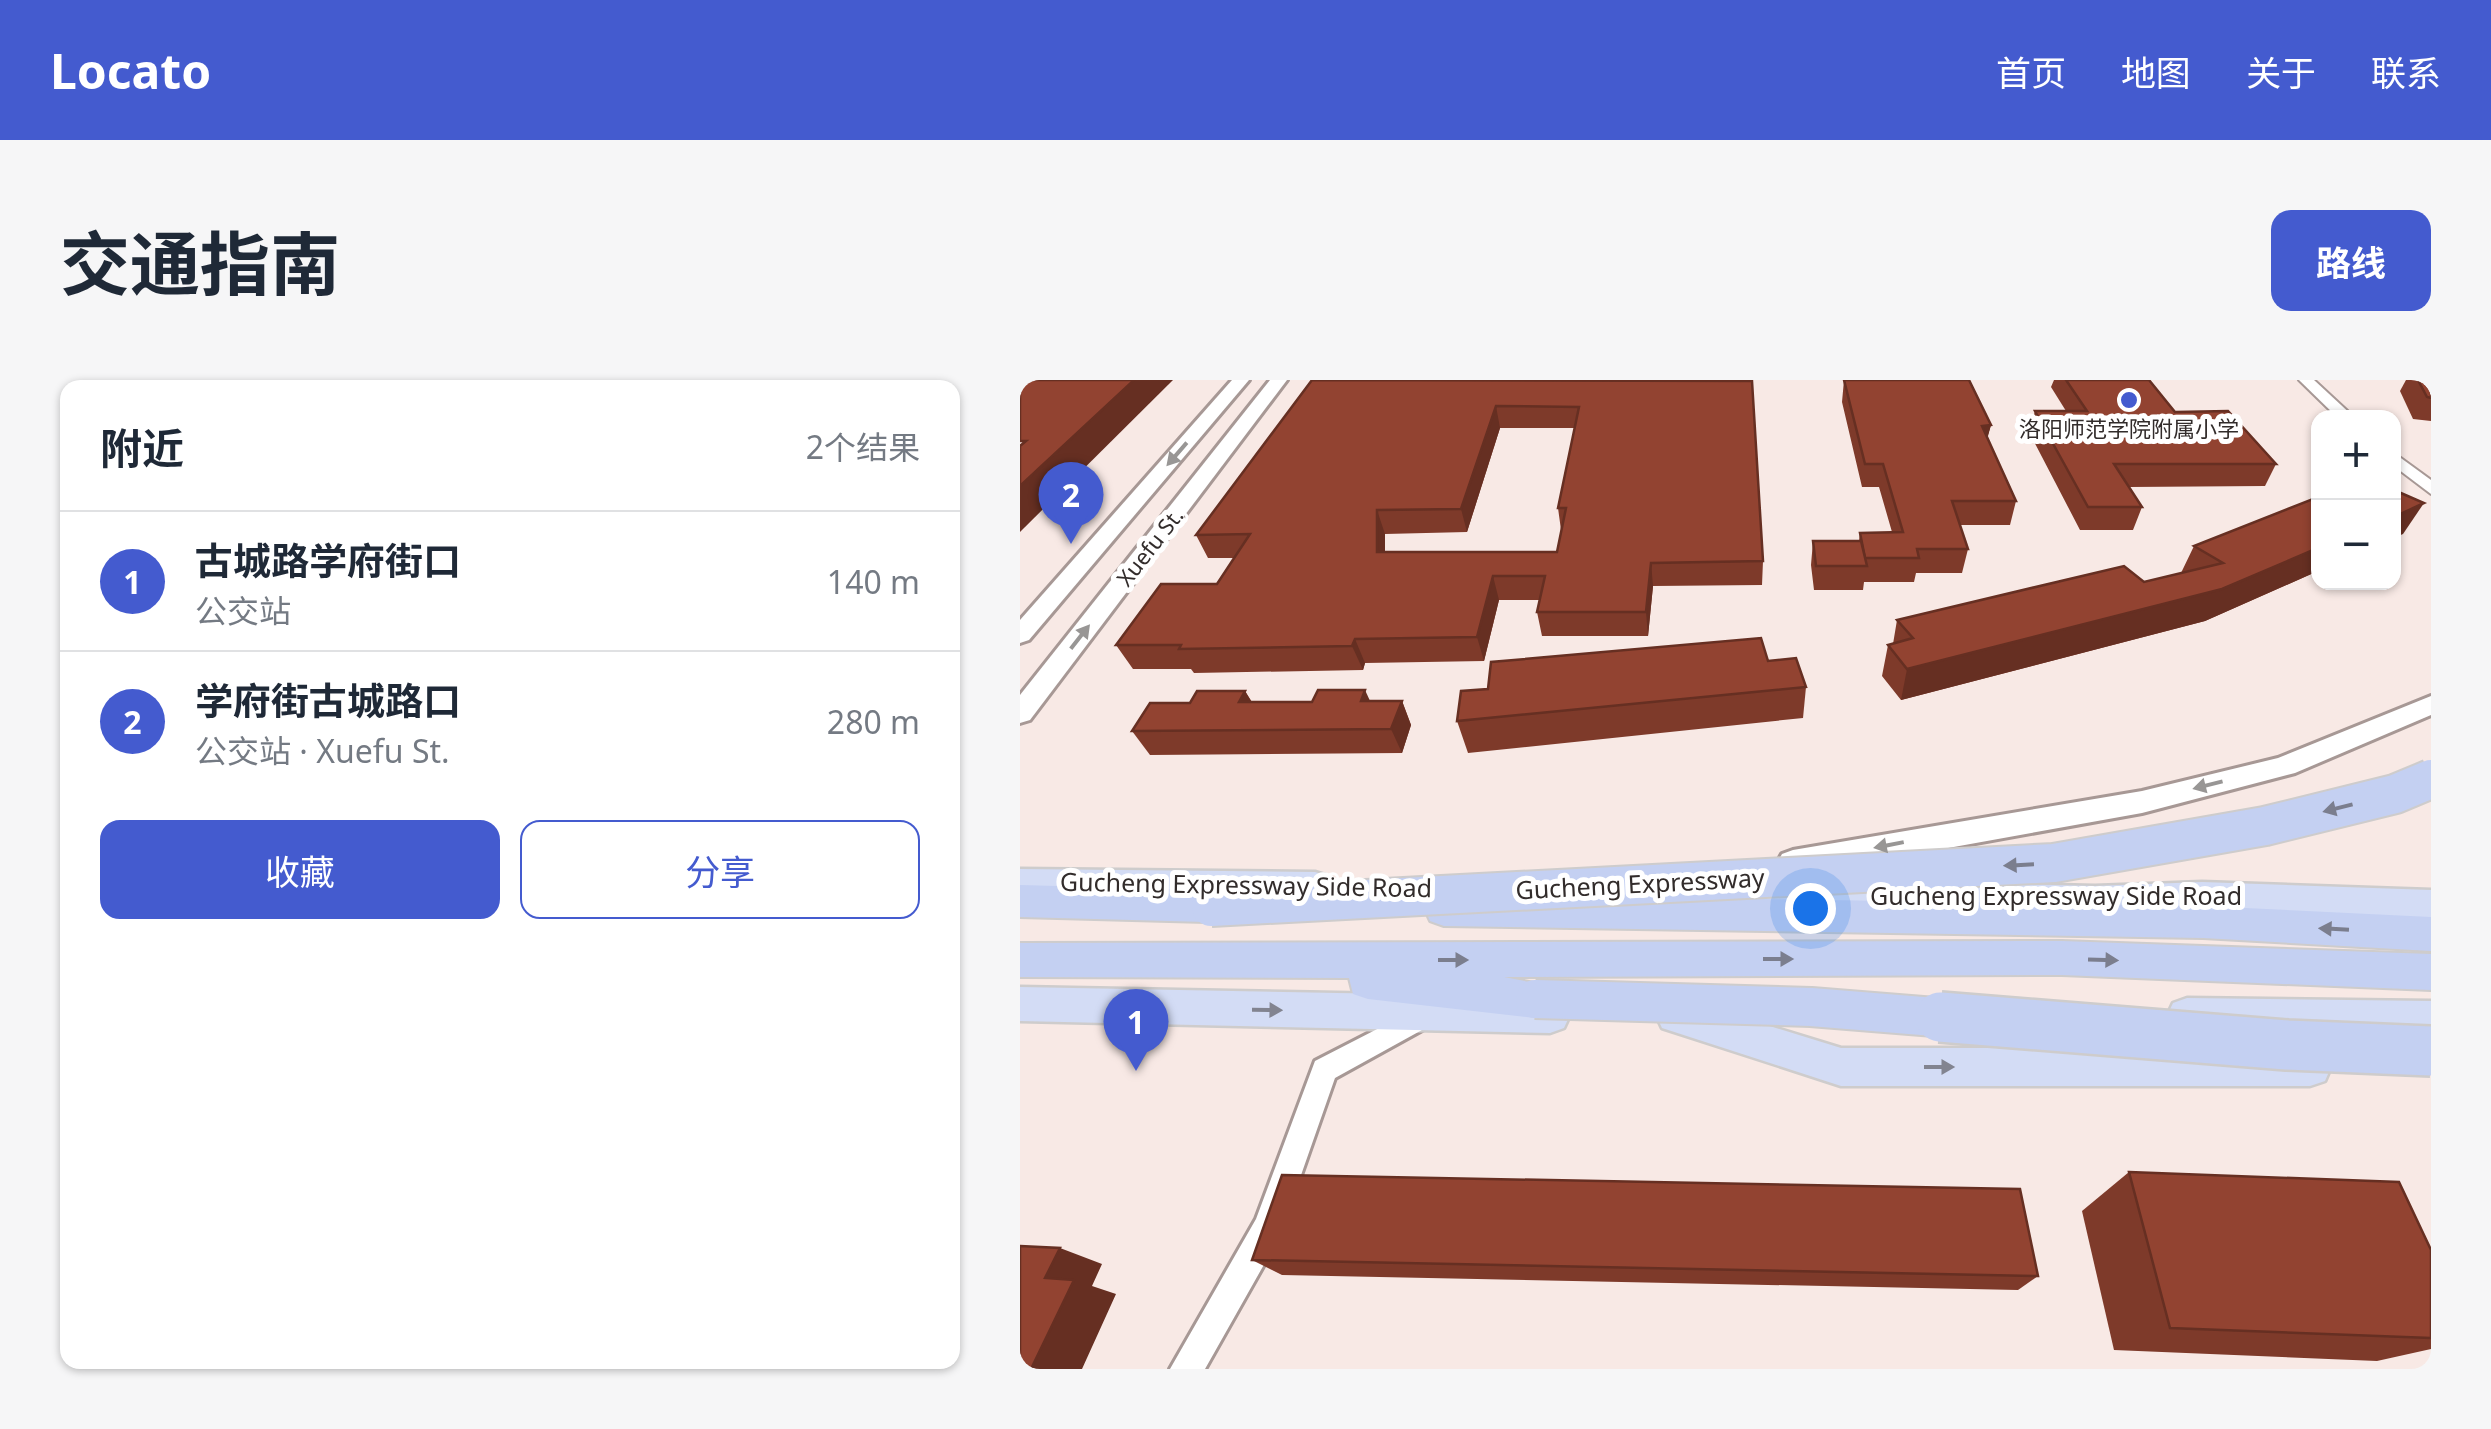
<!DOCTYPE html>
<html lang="zh">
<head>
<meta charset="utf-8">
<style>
	body { margin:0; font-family:"Noto Sans","Noto Sans SC",sans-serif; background:#f6f6f7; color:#1f2937 }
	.controls { position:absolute; right:30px; top:30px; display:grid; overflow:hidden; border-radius:20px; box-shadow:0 2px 8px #0004 }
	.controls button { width:90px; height:90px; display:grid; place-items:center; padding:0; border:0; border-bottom:2px solid #e0e1e3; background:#fff; color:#1f2937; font:50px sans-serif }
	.you { position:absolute; left:790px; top:528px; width:35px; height:35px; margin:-25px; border:8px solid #fff; border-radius:50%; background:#1a73e8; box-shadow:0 0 0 15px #1a73e833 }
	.badge { display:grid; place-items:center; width:65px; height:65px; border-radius:50%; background:#445bcf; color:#fff; font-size:32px; font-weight:700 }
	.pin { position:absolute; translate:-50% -82px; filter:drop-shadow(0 2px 5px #0008) }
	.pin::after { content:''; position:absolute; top:52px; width:35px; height:30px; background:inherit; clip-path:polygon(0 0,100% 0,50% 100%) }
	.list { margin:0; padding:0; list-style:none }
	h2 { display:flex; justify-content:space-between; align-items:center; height:130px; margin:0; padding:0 40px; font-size:42px }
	h2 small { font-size:32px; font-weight:400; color:#747a83 }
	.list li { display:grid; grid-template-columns:65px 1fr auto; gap:30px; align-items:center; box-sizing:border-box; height:140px; padding:0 40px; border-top:2px solid #e0e1e3 }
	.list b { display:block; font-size:38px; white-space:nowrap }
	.list p { margin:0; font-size:32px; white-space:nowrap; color:#747a83 }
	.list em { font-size:32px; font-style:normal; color:#747a83 }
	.actions { display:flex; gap:20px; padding:30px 40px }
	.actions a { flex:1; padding:22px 0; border:2px solid #445bcf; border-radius:20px; text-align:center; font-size:35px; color:#445bcf }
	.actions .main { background:#445bcf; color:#fff }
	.map { position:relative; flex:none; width:1411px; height:989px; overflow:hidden; border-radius:20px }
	header { display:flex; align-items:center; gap:60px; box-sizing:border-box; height:140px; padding:0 50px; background:#445bcf; color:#fff }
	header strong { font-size:48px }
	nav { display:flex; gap:55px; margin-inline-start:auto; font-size:35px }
	.intro { display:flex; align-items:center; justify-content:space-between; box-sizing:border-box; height:240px; padding:0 60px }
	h1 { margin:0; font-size:70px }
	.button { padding:25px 45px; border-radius:20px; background:#445bcf; color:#fff; font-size:35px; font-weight:700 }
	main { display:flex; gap:60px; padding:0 60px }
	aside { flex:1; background:#fff; border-radius:20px; box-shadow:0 2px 8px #0004 }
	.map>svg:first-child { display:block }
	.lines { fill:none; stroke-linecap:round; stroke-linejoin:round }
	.minor-casing { stroke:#a79895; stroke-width:6 }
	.tertiary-casing { stroke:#a79895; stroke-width:4 }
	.secondary-casing { stroke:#a79895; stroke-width:6 }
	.primary-casing { stroke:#cecccc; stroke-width:5 }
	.trunk-casing { stroke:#cecccc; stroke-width:4 }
	.minor { fill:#fff; fill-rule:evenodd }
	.tertiary { fill:#fff; fill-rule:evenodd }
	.secondary { fill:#fff; fill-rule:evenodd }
	.primary { fill:#d3dcf5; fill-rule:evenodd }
	.trunk { fill:#c4d0f2; fill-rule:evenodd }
	.trunk-bridge-far1-casing { stroke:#cecccc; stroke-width:42; stroke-linecap:butt }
	.trunk-bridge-casing { stroke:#cecccc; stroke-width:54; stroke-linecap:butt }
	.trunk-bridge-far1 { stroke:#c4d0f2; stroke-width:38 }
	.trunk-bridge { stroke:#c4d0f2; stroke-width:49 }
	.wall { fill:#7e3a2a; fill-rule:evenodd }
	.shaded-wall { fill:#662f22 }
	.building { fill:#924331; stroke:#662f22; stroke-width:2.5; fill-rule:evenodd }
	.oneway { fill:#989695 }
	.oneway2 { fill:#7b7e8e }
	.oneway3 { fill:#828490 }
	.poi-dot { fill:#445bcf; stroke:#fff; stroke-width:4 }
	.labels { text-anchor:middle; stroke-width:10; stroke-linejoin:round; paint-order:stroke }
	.far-poi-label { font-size:22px; fill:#322c2b; stroke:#fff }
	.far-street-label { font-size:22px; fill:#322c2b; stroke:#fff }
	.street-label { font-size:25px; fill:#322c2b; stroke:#fff }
</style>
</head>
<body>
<header>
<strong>Locato</strong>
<nav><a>首页</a><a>地图</a><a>关于</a><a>联系</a></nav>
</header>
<div class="intro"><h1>交通指南</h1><a class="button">路线</a></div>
<main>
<aside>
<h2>附近<small>2个结果</small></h2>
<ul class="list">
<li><span class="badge">1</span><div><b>古城路学府街口</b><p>公交站</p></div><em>140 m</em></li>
<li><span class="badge">2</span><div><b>学府街古城路口</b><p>公交站 · Xuefu St.</p></div><em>280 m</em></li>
</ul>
<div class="actions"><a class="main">收藏</a><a>分享</a></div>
</aside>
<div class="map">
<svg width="1411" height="989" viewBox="0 0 1411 989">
	<rect width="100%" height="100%" fill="#f8e9e5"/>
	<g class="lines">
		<g class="minor-casing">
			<polygon id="minor" points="402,626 411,629 415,637 411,645 315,698 259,858 185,989 150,989 236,839 295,681"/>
		</g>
		<g class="tertiary-casing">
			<g id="tertiary">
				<polygon points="1279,0 1294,0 1335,38 1318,38"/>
				<polygon points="1374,73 1411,100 1411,114 1374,86"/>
			</g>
		</g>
		<g class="secondary-casing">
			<g id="secondary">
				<polygon points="212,0 229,0 9,260 0,263 0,240"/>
				<polygon points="250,0 267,0 10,340 0,343 0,315"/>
				<polygon points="1411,316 1411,335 1275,393 1122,433 773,496 762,492 757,483 762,474 773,470 1122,411 1258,378"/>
			</g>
		</g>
		<g class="primary-casing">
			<g id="primary">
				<polygon points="0,489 295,492 308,496 313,506 308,516 295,520 0,517"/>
				<polygon points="757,498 1075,506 1182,502 1411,510 1411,540 1182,530 1075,536 757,526 744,522 739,512 744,502"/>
				<polygon points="0,607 530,617 544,622 550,635 544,648 530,653 0,641"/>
				<polygon points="656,617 821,668 1290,668 1305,673 1311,687 1305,701 1290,706 821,706 642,648 636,635 642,622"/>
				<polygon points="1167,618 1411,621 1411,657 1167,654 1153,649 1147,636 1153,623"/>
			</g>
		</g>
		<g class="trunk-casing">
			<g id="trunk">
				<polygon points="0,505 224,511 238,516 243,527 238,538 224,543 0,537"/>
				<polygon points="424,514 1183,526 1411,537 1411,571 1183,558 424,546 410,541 405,530 410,519"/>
				<polygon points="1042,561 1411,574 1411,610 1042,595 484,597 530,606 536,619 530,632 515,638 348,619 333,614 329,598 0,597 0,563"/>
			</g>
		</g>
		<use href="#minor" class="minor"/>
		<use href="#tertiary" class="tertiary"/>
		<use href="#secondary" class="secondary"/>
		<use href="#primary" class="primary"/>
		<use href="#trunk" class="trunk"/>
		<g class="trunk-bridge-far1-casing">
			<g id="trunk-bridge-far1">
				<polyline points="191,527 1034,483 1245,446 1375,414 1411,399"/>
				<polyline points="515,619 791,627 952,640"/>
			</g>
		</g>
		<g class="trunk-bridge-casing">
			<polyline id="trunk-bridge" points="920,637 1267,665 1411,671"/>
		</g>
		<use href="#trunk-bridge-far1" class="trunk-bridge-far1"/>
		<use href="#trunk-bridge" class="trunk-bridge"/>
	</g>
	<g class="wall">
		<path d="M292 0 549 2 743 181 742 205 633 206 628 256H522L517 232 520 220H479L464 281 345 283 343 290 174 293 171 289H113L96 265 197 204 214 178H188L176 155ZM480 48H555L538 128 541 150 537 172H365V154L447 152Z"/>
		<polygon points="824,0 971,45 967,58 996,121 990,145 940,145 948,169 942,193 896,193 894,202 844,202 843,210 794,210 791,185 793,161 839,161 840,153 872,152 859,107 842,107 822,22"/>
		<polygon points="1034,0 1129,0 1155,32 1256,84 1245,106 1109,107 1122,127 1113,150 1060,150 1009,52 1015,31 1046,31 1031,7"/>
		<polygon points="1386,0 1411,0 1411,41 1393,39 1380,11"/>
		<polygon points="1298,117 1298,191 1185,241 881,320 862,296 868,265 873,264 877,240 1124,202 1161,193 1174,166"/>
		<polygon points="748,281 786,307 783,338 448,373 437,341"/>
		<polygon points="225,311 232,322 382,321 391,345 382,373 130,375 112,351 170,323"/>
		<polygon points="1109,792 1411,870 1411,969 1357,981 1094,970 1062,831"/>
		<polygon points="232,880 1018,896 998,910 262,895"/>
	</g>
	<g class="shaded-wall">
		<polygon points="114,0 153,0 0,152 0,106"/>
		<polygon points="476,26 480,48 447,152 441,129"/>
		<polygon points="971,45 965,67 962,46"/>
		<polygon points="1404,123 1383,154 1374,158 1374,137"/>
		<polygon points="357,130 365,154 365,195 357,172"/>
		<polygon points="1298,168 1298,191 1185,241 881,320 887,289"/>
		<polygon points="631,183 633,206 628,256 626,232"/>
		<polygon points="473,196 479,220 464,281 457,257"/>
		<polygon points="335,259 345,283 343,290 332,266"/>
		<polygon points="345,310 356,334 341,321"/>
		<polygon points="225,311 239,335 219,322"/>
		<polygon points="382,321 391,345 382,373 371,349"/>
		<polygon points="40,868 82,884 72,906 96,914 62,989 11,989 25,898"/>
	</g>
	<g class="building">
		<polygon points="0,0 114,0 0,106 0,66 6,61 0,61"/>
		<path d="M292 0 732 1 743 181 631 183 626 232H517L525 196H473L457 257 335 259 332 266 159 269 161 265H96L141 204H197L230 154 176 155ZM476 26 559 27 538 128H546L537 172H357V130L441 129Z"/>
		<polygon points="824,0 949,0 971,45 962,46 996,121 932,121 948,169 897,169 899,178 845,178 840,153 883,152 863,84 845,84"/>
		<polygon points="1046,0 1129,0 1155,32 1208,31 1256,84 1094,84 1122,127 1068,127 1015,31 1067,31"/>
		<polygon points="1398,0 1411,0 1411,18 1407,17"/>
		<polygon points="1374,110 1404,123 1374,137"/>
		<polygon points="1298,117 1298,168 1202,209 887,289 868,265 893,258 877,240 1104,186 1124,202 1203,183 1174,166"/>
		<polygon points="793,161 841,161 847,186 796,186"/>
		<polygon points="741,258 748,281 776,278 786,307 437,341 441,311 468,309 471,282"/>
		<polygon points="298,310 345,310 341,321 382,321 371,349 112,351 130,323 170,323 177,311 225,311 219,322 292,322"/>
		<polygon points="1109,792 1379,802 1411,870 1411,958 1150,948"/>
		<polygon points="262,795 1000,809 1018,896 232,880"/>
		<polygon points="0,866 40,868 25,898 54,900 11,989 0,989"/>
	</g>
	<defs><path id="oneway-solid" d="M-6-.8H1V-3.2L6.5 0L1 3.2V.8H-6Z" transform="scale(2.5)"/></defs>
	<g class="oneway">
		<use href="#oneway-solid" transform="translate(157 74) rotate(131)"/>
		<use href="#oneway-solid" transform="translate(60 257) rotate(-52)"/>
		<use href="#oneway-solid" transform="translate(1188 405) rotate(166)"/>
		<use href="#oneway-solid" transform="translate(869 465) rotate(169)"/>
	</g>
	<g class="oneway2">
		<use href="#oneway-solid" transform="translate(1318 428) rotate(166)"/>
		<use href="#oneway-solid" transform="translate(999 485) rotate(177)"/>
		<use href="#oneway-solid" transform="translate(1314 549) rotate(-177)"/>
		<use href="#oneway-solid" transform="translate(758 579)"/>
		<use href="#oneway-solid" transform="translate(433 580)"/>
		<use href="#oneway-solid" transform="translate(1083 580) rotate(2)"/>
	</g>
	<g class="oneway3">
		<use href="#oneway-solid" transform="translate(247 630) rotate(1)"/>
		<use href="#oneway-solid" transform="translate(919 687)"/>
	</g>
	<circle class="poi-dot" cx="1109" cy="20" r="10"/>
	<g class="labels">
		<g class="far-poi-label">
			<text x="1109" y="57">洛阳师范学院附属小学</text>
		</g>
		<g class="far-street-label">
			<text transform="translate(130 167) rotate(-52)" y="8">Xuefu St.</text>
		</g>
		<g class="street-label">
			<text transform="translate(620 504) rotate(-3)" y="9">Gucheng Expressway</text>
			<text transform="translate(226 505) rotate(1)" y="9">Gucheng Expressway Side Road</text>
			<text x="1036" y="525">Gucheng Expressway Side Road</text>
		</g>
	</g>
</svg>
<div class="controls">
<button>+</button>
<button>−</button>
</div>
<div class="you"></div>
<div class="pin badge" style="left:116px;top:691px">1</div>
<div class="pin badge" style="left:51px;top:164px">2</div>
</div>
</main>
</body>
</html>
